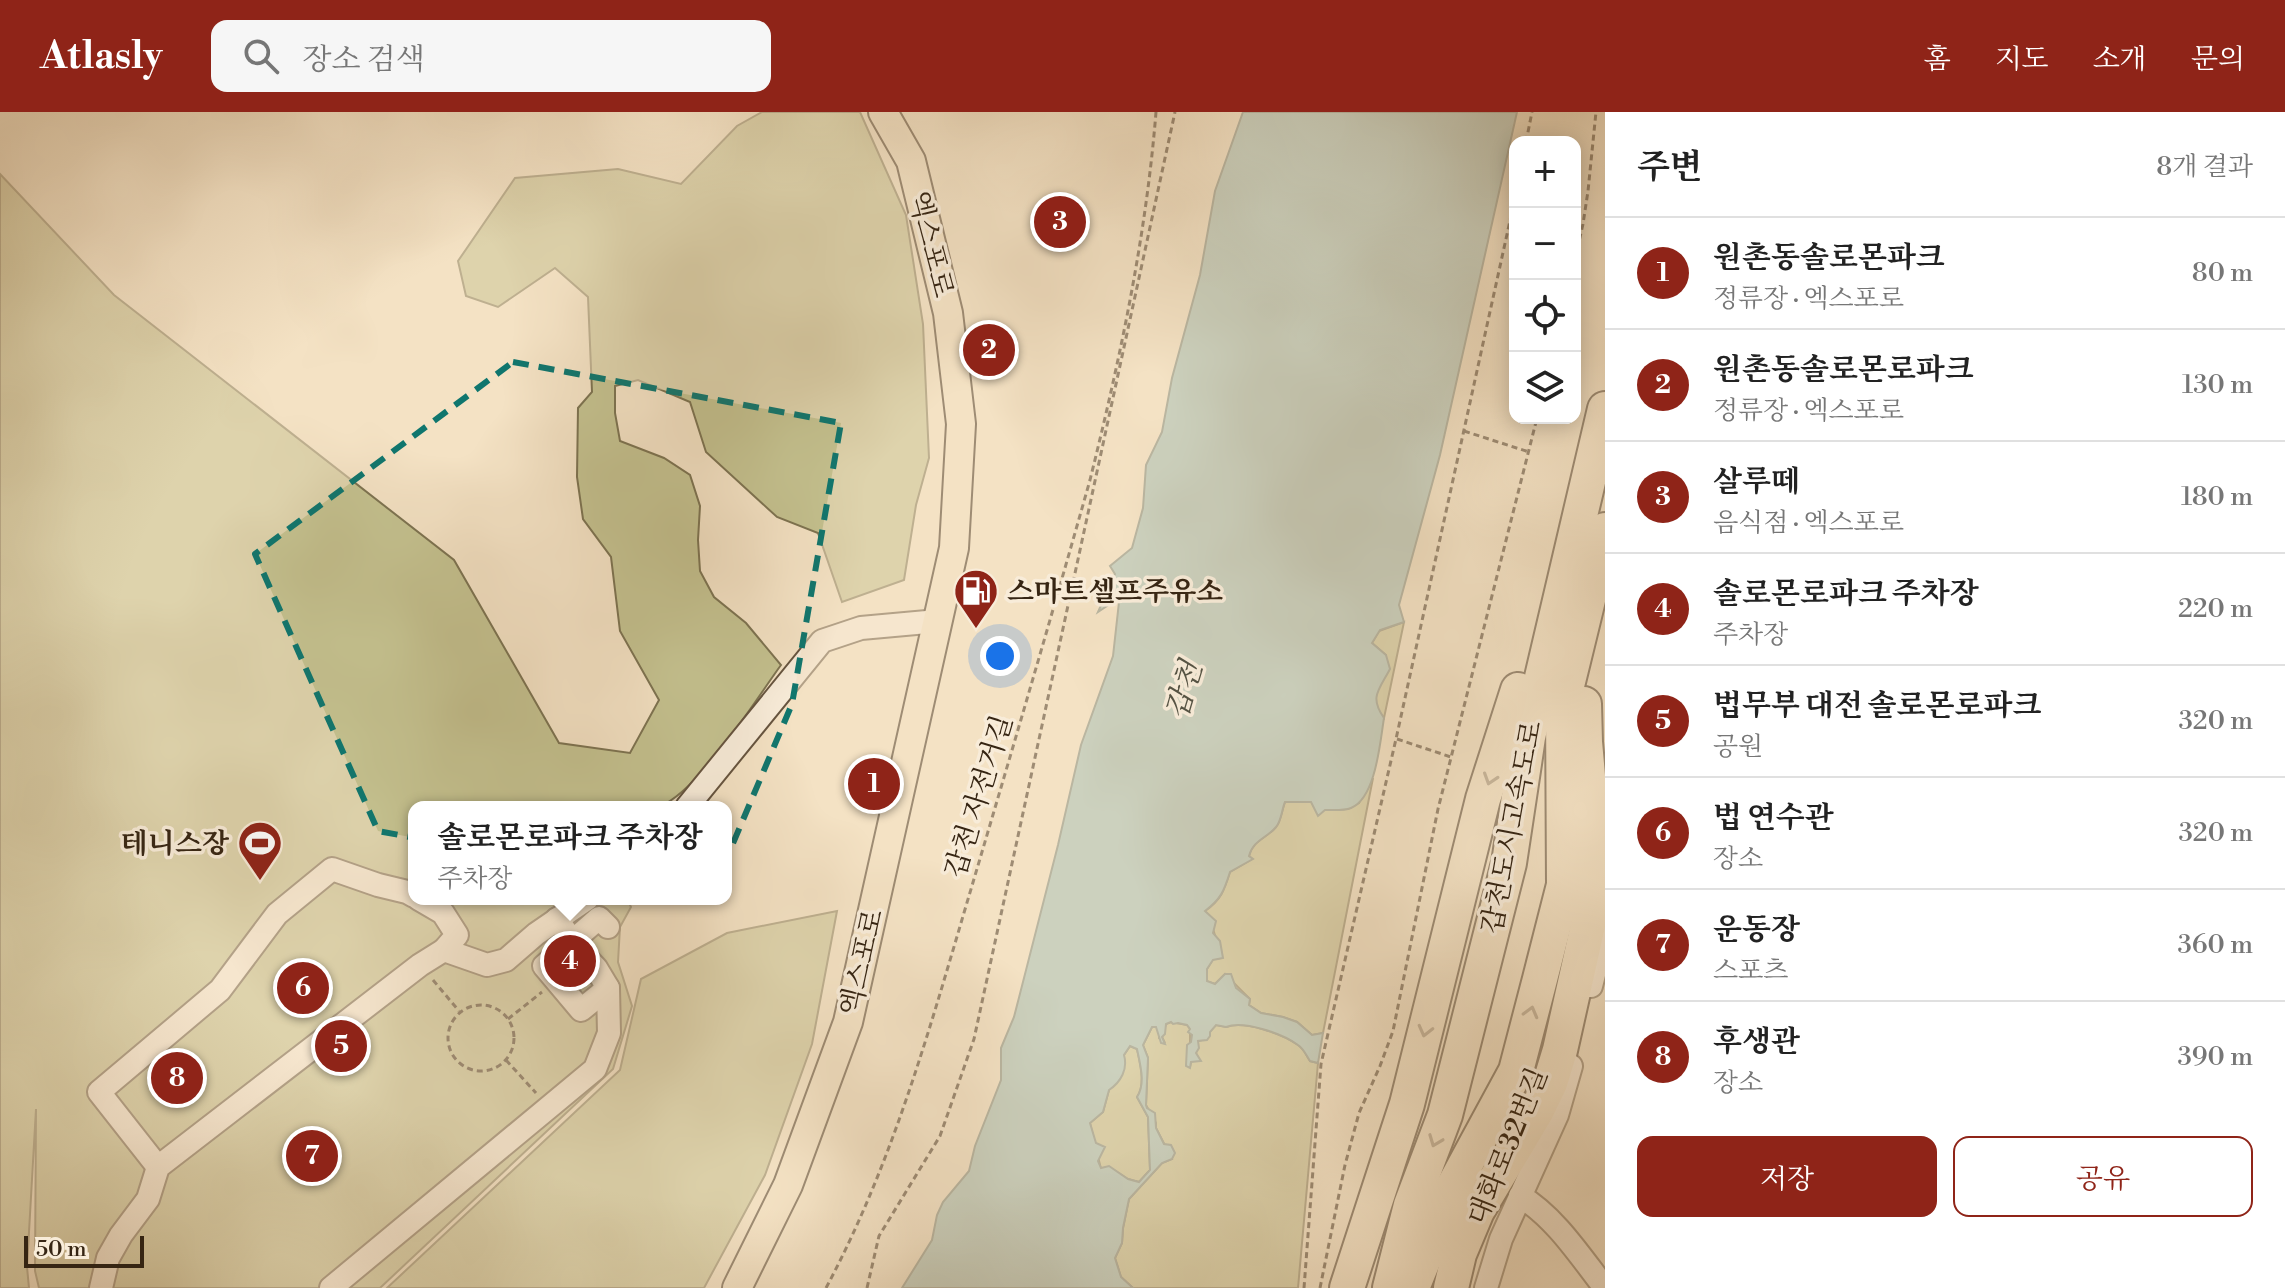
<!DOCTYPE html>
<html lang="ko">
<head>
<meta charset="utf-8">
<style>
	body { margin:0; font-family:"Libre Bodoni","Noto Serif KR",serif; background:#f6f6f6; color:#222 }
	.controls { position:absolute; right:24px; top:24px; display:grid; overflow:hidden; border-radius:16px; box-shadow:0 4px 20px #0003 }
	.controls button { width:72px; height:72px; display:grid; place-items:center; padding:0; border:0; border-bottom:2px solid #e0e0e0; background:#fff; color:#222; font:40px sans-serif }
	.scale { position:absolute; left:24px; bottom:20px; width:120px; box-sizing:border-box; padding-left:8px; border:4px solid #362513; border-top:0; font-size:22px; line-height:28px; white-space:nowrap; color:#362513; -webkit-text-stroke:6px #f8ecd9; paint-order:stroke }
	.you { position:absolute; left:1000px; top:544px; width:28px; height:28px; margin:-20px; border:6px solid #fff; border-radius:50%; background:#1a73e8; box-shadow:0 0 0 12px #1a73e833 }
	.badge { display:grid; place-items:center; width:52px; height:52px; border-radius:50%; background:#8f2418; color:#fff; font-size:26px; font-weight:700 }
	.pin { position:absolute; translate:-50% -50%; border:4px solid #fff; box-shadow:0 2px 8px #0006 }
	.popup { position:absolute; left:408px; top:689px; width:324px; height:104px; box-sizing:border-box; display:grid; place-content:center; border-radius:16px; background:#fff; filter:drop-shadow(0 2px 6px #0005); font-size:26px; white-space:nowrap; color:#767676 }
	.popup b { font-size:30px; color:#222 }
	.popup::after { content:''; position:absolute; left:50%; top:100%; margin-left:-16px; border:16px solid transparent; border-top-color:#fff }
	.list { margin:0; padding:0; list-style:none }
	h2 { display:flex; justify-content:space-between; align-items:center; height:104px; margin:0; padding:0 32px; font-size:34px }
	h2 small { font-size:26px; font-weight:400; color:#767676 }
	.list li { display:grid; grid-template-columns:52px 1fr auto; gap:24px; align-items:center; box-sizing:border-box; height:112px; padding:0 32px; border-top:2px solid #e0e0e0 }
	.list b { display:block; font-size:30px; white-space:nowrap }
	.list p { margin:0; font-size:26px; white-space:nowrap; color:#767676 }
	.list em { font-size:26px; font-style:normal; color:#767676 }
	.actions { display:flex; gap:16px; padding:24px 32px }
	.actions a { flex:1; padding:18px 0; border:2px solid #8f2418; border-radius:16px; text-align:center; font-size:28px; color:#8f2418 }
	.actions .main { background:#8f2418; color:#fff }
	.icon { flex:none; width:44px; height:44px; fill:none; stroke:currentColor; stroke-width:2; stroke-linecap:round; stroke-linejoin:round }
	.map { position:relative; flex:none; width:1605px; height:1176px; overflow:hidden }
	header { display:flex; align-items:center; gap:48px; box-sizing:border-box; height:112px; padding:0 40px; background:#8f2418; color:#fff }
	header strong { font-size:38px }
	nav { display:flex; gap:44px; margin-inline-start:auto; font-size:28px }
	.search { width:560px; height:72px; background:#f6f6f6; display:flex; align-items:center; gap:20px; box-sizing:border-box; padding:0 28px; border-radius:16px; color:#767676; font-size:30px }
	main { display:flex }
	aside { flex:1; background:#fff }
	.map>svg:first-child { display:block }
	.green { fill:#c4c18f; stroke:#7d7351; stroke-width:2 }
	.water { fill:#9cbdb7; stroke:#738075; stroke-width:2; fill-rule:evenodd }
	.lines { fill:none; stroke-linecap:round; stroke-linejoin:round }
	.minor-casing { stroke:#66543f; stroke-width:26 }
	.major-casing { stroke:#362513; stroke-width:32 }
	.highway-casing { stroke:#362513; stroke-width:38 }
	.path { stroke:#362513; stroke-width:3; stroke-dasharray:6 4; stroke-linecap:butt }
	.minor { stroke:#f8ecd9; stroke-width:22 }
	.major { stroke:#f4e2c4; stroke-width:28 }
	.highway { stroke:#f4e2c4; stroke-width:34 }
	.oneway { stroke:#95846c }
	.marked { fill:none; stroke:#0f766e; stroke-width:6; stroke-dasharray:16 10; stroke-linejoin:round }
	.labels { text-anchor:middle; stroke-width:7; stroke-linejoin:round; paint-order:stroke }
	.street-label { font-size:28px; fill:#362513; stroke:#f8ecd9 }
	.poi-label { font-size:28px; font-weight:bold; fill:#362513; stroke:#f8ecd9; text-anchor:start }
	.water-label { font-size:30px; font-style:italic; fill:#555344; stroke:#f8ecd9 }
</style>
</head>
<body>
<header>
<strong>Atlasly</strong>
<div class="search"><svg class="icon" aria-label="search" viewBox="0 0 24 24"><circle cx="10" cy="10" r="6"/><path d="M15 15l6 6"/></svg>장소 검색</div>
<nav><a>홈</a><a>지도</a><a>소개</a><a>문의</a></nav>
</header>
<main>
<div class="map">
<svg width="1605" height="1176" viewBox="0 0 1605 1176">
	<rect width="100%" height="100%" fill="#f4e2c4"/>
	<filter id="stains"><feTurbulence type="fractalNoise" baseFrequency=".0025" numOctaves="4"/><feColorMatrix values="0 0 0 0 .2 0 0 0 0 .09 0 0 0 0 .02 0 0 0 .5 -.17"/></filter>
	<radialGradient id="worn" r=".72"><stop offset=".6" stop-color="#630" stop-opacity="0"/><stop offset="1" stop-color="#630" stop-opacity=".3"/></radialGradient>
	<g class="green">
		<path d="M762 0H860L906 103 923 212 929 346 916 393 904 468 842 490 818 421 777 405 706 340 690 290 638 268 615 274V301L620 329 664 346 690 363 700 394 698 428 700 459 714 485 746 511 781 553C754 590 700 678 659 695H414V787H627L631 795 620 815 618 850 632 894 613 957 380 1176H39L35 1159 36 997 27 1155 29 1176H0V62L114 183 454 448 559 631 630 641 659 588 620 519 611 445 583 407 577 365 578 296 592 280 588 185 555 156 498 195 466 184 458 149 515 66 618 57 681 72 737 14Z"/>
		<polygon points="1404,510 1384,606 1376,596 1375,585 1386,543 1372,531 1379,519"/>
		<path d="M1373 666 1323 921 1312 923 1297 910 1283 905 1261 901 1249 893 1250 887 1225 862 1215 872 1206 869 1207 857 1213 847 1222 846 1209 804 1205 799C1221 788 1224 779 1230 760L1252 747 1249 744C1252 729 1267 726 1276 715 1281 710 1282 697 1285 690H1311L1325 698 1348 697 1359 691Z"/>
		<polygon points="837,799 812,932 765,1063 704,1176 387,1176 620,958 641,867 727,821"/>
		<path d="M1171 910 1187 913 1190 917V955L1191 950 1198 946 1196 941 1198 929 1202 928 1216 913 1226 915C1244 908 1283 922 1298 933 1304 937 1306 943 1310 949L1318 951 1298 1176H1133L1121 1165 1115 1146 1122 1131 1123 1116 1129 1087 1162 1051 1172 1047 1156 1016V1011L1146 993 1148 946 1143 933 1152 915 1156 914 1159 919V926L1165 931 1162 925 1166 912Z"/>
		<path d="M1130 934 1137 937C1140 952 1146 972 1137 985L1148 1005 1150 1058 1139 1070 1128 1067 1109 1055 1101 1057 1090 1011 1103 1000 1109 978 1124 943Z"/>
	</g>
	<path class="water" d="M1243 0H1517L1440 343 1399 493 1404 510 1380 518 1372 531 1386 543 1390 557C1379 578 1369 585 1384 606 1380 630 1376 686 1351 696 1343 699 1333 698 1325 698L1318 704 1311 690H1285C1282 697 1281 710 1276 715 1267 726 1253 728 1249 744L1253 747 1230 760C1224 779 1221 787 1205 799L1216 809 1213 821 1220 829 1223 846 1213 848 1207 857V869L1215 872 1225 862H1231L1236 876 1250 887 1249 893 1261 901 1283 905 1297 910 1312 923 1323 921 1318 951 1310 949C1306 943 1304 937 1298 933 1283 922 1244 908 1226 915L1216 913 1210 920V924L1207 928 1198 929 1199 936 1196 941 1201 949 1191 950 1190 956 1186 954 1187 933 1191 930 1192 923 1188 920 1190 917 1187 913 1178 911 1173 912 1171 910 1166 912 1165 922 1162 925 1165 932 1161 931 1156 915H1152L1143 933 1148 946 1146 993 1147 996 1155 1001 1156 1016 1164 1032 1171 1033 1175 1041 1172 1047 1162 1051 1129 1087 1123 1116 1122 1131 1115 1146 1121 1165 1133 1176H902L932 1128 937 1103 943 1090 969 1059 975 1034 1001 968V936L1014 905 1058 733 1081 633 1113 544 1119 490 1116 488 1098 500 1115 462 1110 454 1132 436 1143 396 1146 353 1162 320 1172 266 1200 163 1215 79ZM1130 934 1137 937C1140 952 1146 972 1137 985L1148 1005 1150 1058 1139 1070 1128 1067 1109 1054 1101 1056 1098 1049 1105 1035 1096 1031 1090 1011 1103 1000 1109 978C1121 970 1128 957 1124 943Z"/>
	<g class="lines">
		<g class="minor-casing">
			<g id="minor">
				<polyline points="687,695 822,529 861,516 938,509"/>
				<polyline points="419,787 443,801 457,823 444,838"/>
				<polyline points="1591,874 1605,820"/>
				<polyline points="608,876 581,898 544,854 599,806 608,815"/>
				<polyline points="158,1055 99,980 220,878 277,802 332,757 378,773 407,780 414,784"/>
				<path d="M1520 1084C1555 1105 1580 1144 1605 1176"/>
				<polyline points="101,1176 108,1146 121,1123 148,1087 158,1055 420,853 444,838 487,853 506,848 536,822 587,787"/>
				<polyline points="331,1176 595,957 609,921 608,876 596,856 578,837 557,807"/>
				<polyline points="1486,1176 1501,1127 1557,1003 1571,954"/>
			</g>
		</g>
		<g class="major-casing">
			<polyline id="major" points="737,1176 788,1073 848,910 954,436 961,312 948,201 911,49 883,0"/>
		</g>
		<g class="highway-casing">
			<g id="highway">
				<polyline points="1347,1176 1407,992 1483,687 1518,578"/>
				<polyline points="1390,1176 1411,1093 1445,1003 1509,751 1528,625 1605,297"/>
				<polyline points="1412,1176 1453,1075 1516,959 1540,867 1564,773 1563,590 1605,418"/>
				<polyline points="1451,1176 1459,1142 1477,1099 1537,998 1550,971 1560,938 1595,782 1594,731 1585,630 1584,592"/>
			</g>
		</g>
		<g class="path">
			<polyline points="1526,30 1532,0"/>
			<polyline points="1575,147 1583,112 1588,79 1596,0"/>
			<polyline points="1464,319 1529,340"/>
			<polyline points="1397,627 1451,645"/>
			<polyline points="433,868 459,899"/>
			<circle cx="481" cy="926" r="33"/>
			<polyline points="508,907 542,880"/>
			<polyline points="506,948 536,981"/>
			<path d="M826 1176C891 1054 927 926 966 794 1008 652 1050 510 1090 368 1120 247 1146 125 1156 0"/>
			<polyline points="867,1176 879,1124 940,1024 974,927 1175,0"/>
			<polyline points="1304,1176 1321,952 1396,627 1515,86"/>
			<polyline points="1320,1176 1345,1053 1359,1001 1380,954 1393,919 1438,697 1537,306"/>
		</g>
		<use href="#minor" class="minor"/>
		<use href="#major" class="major"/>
		<use href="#highway" class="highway"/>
	</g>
	<defs><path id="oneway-chevron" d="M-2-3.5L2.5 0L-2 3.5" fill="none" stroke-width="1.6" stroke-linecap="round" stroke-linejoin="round" transform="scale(2)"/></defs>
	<g class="oneway">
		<use href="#oneway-chevron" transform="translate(1490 667) rotate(108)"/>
		<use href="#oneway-chevron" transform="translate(1531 900) rotate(-75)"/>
		<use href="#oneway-chevron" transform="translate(1425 919) rotate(104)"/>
		<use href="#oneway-chevron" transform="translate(1435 1029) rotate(111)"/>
	</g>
	<path d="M0 0H1605V1176H0ZM513 250 841 311 792 592 712 781 378 719 255 442Z" fill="#f4e2c4" fill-opacity=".55" fill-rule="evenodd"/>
	<path class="marked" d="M513 250 841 311 792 592 712 781 378 719 255 442Z"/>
	<defs>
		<g id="fuel-pin" transform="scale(2.3)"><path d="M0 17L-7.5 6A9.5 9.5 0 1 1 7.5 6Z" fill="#8f2418" stroke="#f8ecd9"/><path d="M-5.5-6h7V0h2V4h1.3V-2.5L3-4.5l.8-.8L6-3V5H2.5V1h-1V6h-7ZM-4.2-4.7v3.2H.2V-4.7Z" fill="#fff"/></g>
		<g id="stadium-pin" transform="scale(2.3)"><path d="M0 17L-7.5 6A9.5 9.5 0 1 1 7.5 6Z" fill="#8f2418" stroke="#f8ecd9"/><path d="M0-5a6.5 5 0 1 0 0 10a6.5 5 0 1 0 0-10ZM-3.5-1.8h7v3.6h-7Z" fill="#fff"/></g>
	</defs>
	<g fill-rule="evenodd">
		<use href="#fuel-pin" x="976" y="479"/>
		<use href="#stadium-pin" x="260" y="731"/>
	</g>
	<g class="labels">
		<g class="street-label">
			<text transform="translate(932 132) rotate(76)" y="10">엑스포로</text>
			<text transform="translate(978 684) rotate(-73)" y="10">갑천 자전거길</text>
			<text transform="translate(1511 715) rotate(-79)" y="10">갑천도시고속도로</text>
			<text transform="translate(861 850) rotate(-77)" y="10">엑스포로</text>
			<text transform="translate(1507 1034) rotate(-68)" y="10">대화로32번길</text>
		</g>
		<g class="poi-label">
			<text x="1007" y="489">스마트셀프주유소</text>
			<text x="229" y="741" text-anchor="end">테니스장</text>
		</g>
		<g class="water-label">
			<text transform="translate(1184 578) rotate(-73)" y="10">갑천</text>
		</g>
	</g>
	<rect width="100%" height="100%" filter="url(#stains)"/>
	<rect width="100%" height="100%" fill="url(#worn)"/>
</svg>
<div class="controls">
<button>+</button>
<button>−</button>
<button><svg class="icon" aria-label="locate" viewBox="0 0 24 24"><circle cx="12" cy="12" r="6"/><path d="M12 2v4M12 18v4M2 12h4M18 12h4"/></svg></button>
<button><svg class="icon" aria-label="layers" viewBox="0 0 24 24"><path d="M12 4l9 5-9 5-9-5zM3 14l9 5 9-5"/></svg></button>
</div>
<div class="scale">50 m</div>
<div class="you"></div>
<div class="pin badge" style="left:874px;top:672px">1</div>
<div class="pin badge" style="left:989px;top:238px">2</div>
<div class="pin badge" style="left:1060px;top:110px">3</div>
<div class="pin badge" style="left:570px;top:849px">4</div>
<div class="popup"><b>솔로몬로파크 주차장</b>주차장</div>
<div class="pin badge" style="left:341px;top:934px">5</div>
<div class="pin badge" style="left:303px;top:876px">6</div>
<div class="pin badge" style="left:312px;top:1044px">7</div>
<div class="pin badge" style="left:177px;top:966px">8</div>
</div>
<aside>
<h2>주변<small>8개 결과</small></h2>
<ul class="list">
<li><span class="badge">1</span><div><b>원촌동솔로몬파크</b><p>정류장 · 엑스포로</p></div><em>80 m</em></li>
<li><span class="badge">2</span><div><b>원촌동솔로몬로파크</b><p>정류장 · 엑스포로</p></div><em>130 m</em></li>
<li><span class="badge">3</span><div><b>살루떼</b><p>음식점 · 엑스포로</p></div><em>180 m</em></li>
<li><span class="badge">4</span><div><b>솔로몬로파크 주차장</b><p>주차장</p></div><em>220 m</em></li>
<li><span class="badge">5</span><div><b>법무부 대전 솔로몬로파크</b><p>공원</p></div><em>320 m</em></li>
<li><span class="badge">6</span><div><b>법 연수관</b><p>장소</p></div><em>320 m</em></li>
<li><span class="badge">7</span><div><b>운동장</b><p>스포츠</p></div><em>360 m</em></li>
<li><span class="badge">8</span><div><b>후생관</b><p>장소</p></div><em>390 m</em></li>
</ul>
<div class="actions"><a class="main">저장</a><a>공유</a></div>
</aside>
</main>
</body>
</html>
